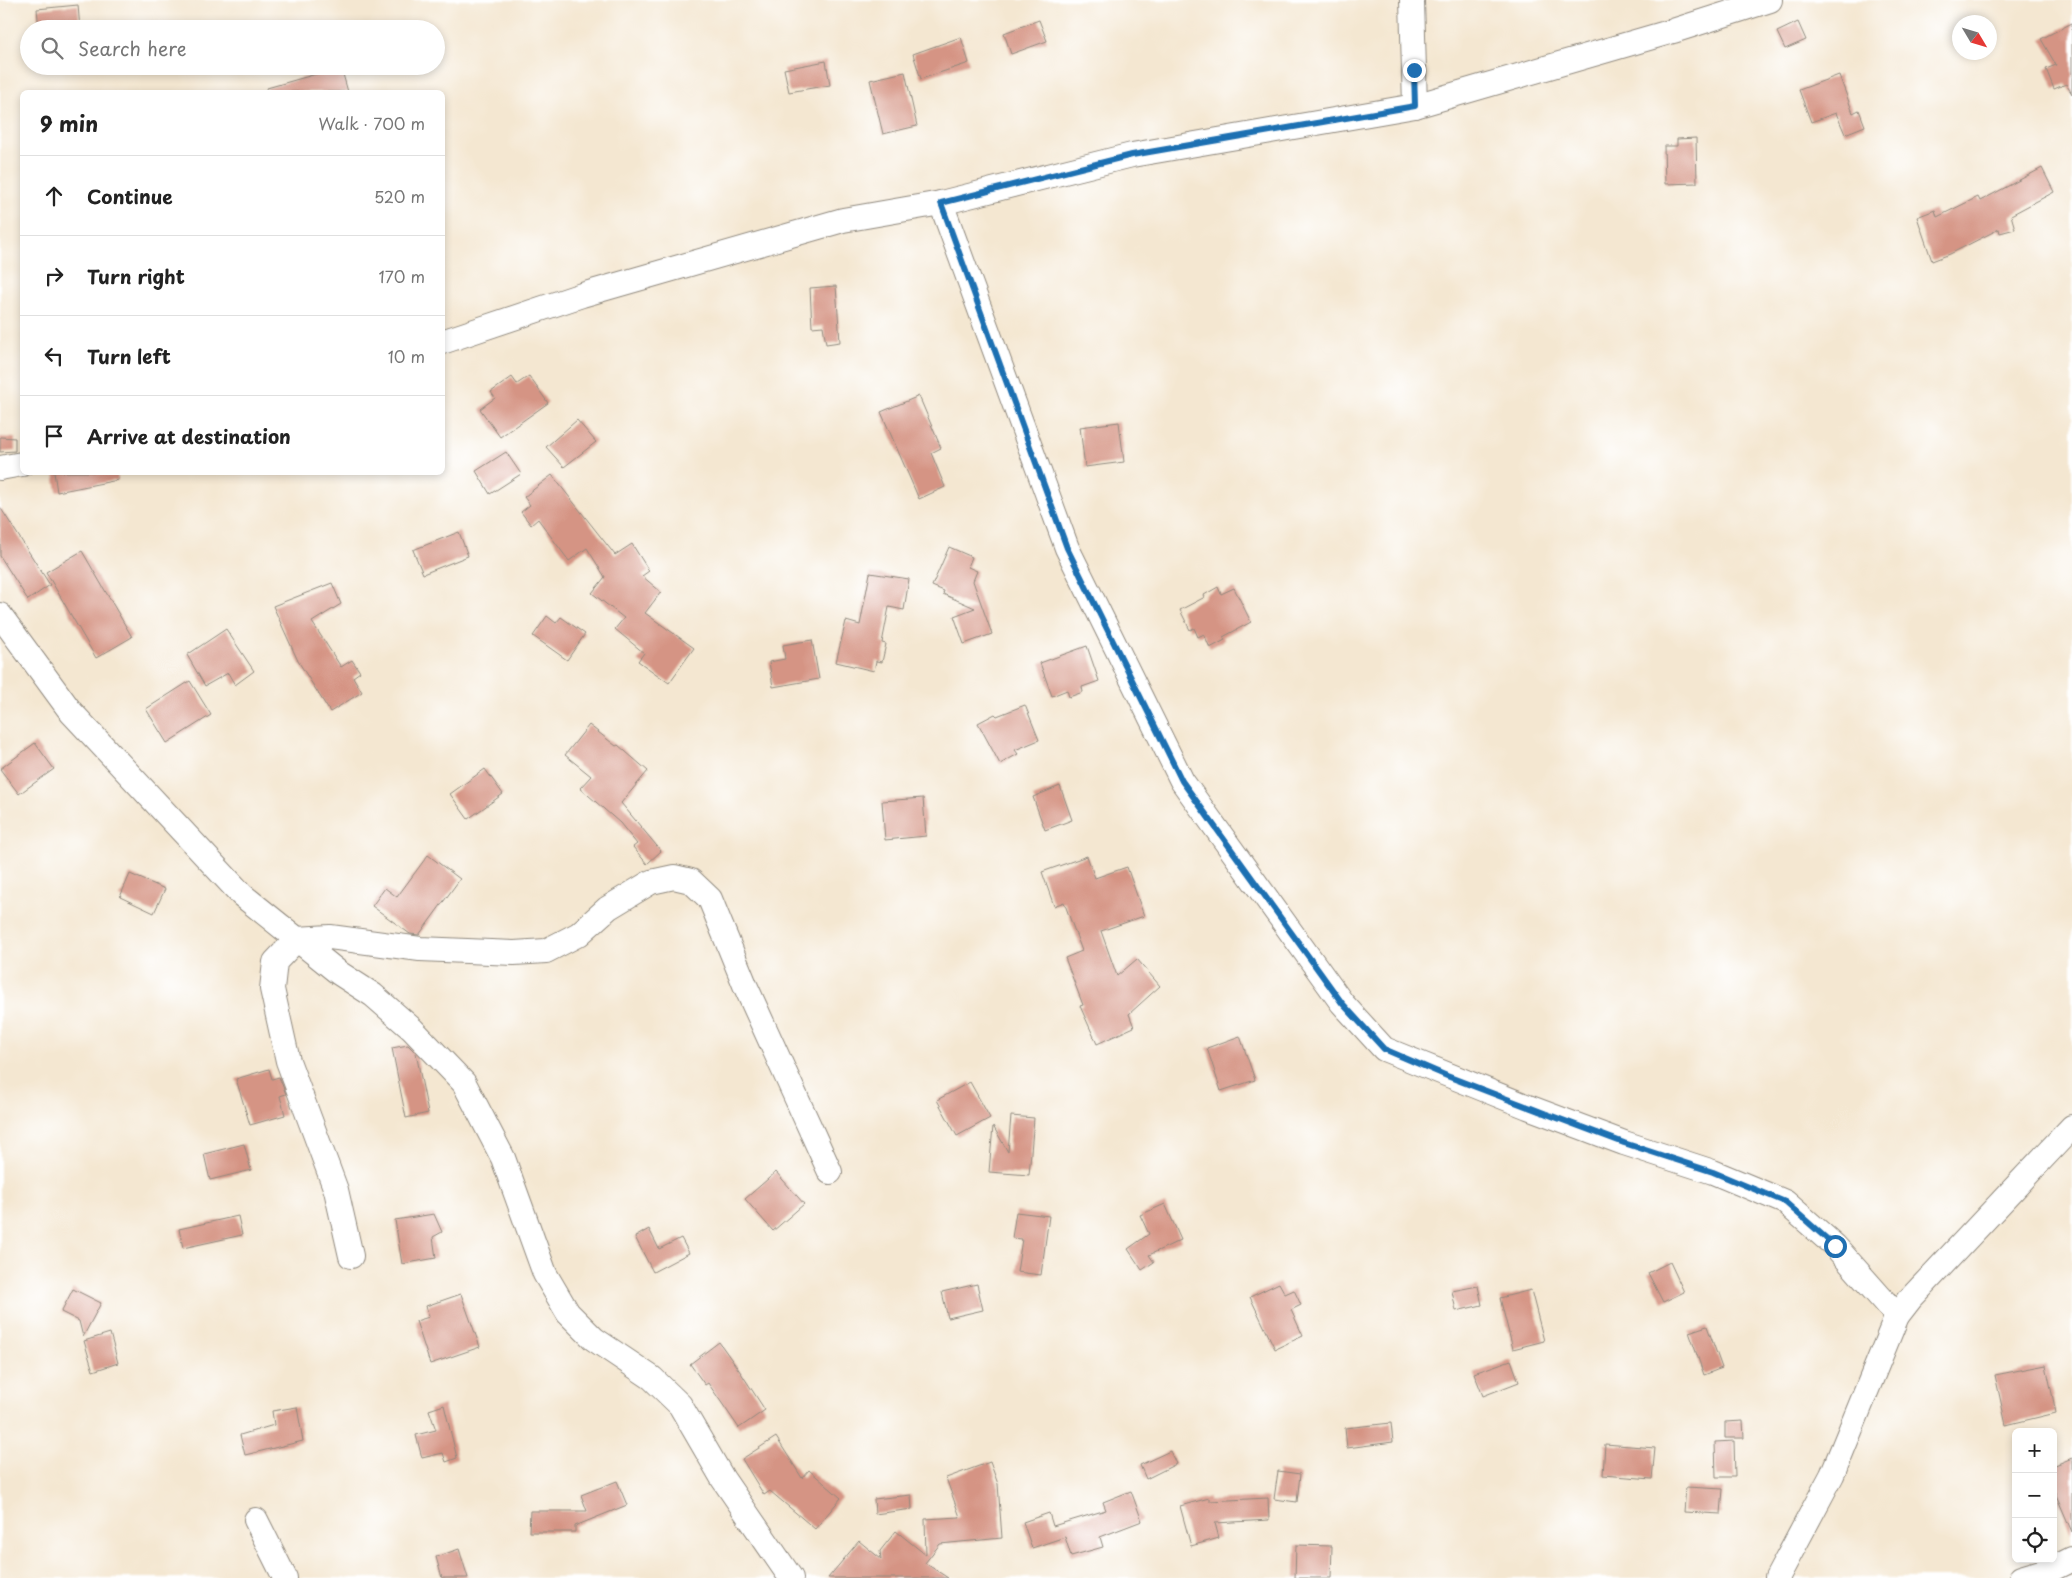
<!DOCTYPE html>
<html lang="en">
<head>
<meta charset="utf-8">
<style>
	body { margin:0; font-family:"Playpen Sans",sans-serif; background:#f2f2f2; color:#222 }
	.controls { position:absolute; right:15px; bottom:15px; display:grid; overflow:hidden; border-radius:8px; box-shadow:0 2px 8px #0003 }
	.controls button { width:45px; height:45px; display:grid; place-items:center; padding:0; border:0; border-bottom:1px solid #e0e0e0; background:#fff; color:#222; font:25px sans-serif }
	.compass { position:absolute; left:1952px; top:15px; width:45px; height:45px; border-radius:50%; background:#fff; box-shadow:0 2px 8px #0003; rotate:128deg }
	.stop { position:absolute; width:15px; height:15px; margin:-11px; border:4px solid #1f6fb2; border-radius:50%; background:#fff }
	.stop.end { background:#1f6fb2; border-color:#fff; box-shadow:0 1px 5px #0008 }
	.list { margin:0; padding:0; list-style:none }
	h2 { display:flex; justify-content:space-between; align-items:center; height:65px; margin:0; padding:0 20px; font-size:21px }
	h2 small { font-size:16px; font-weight:400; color:#767676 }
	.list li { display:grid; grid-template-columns:32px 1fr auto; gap:15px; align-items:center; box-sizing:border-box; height:80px; padding:0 20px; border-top:1px solid #e0e0e0 }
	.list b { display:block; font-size:19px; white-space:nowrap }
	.list em { font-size:16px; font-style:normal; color:#767676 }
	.icon { flex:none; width:28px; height:28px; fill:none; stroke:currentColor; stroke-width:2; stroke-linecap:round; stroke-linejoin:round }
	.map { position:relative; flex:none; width:2072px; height:1578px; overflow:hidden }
	.search { position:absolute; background:#fff; box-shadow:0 2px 8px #0003; left:20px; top:20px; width:425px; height:55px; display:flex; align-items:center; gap:12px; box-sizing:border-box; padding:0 18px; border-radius:28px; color:#767676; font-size:19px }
	.panel { position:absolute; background:#fff; box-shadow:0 2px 8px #0003; left:20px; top:90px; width:425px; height:385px; border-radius:8px }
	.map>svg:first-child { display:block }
	.building { fill:#d59484 }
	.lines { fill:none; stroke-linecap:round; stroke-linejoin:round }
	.minor-casing { stroke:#90897e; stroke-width:26 }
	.minor { stroke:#fff; stroke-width:24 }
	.route { stroke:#1f6fb2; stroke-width:6 }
</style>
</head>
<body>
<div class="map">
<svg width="2072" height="1578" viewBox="0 0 2072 1578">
	<rect width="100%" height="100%" fill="#fff"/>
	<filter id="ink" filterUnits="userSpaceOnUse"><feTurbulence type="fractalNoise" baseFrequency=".02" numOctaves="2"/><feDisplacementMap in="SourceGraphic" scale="10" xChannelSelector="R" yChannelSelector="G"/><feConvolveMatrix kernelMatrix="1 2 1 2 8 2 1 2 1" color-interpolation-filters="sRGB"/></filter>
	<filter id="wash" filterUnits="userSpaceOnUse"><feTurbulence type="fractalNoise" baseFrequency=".0096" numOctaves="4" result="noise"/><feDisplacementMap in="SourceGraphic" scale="20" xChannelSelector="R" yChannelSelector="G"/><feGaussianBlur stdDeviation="1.12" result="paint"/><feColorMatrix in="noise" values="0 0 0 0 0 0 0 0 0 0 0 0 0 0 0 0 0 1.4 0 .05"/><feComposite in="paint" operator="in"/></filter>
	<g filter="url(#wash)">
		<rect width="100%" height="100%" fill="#f4e7d1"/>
		<g id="blocks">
			<g class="building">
				<polygon points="78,5 80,29 39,29 37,9"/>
				<polygon points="1039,20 1047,41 1011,54 1004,33"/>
				<polygon points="1798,22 1806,40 1785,49 1777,32"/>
				<polygon points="2072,23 2072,94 2066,84 2054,89 2046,69 2056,65 2041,39"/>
				<polygon points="961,37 969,63 921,79 913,54"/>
				<polygon points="826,61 830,85 789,92 784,69"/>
				<polygon points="341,67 348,92 268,92 267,88"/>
				<polygon points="905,72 917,126 883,134 870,80"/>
				<polygon points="1839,75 1853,113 1859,110 1865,126 1845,134 1836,113 1811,122 1799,90"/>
				<polygon points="1696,138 1697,183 1665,184 1664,146 1677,146 1677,139"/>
				<polygon points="2042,168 2054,192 2011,215 2015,229 2000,233 1999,229 1950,254 1932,261 1917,217 1935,210 1937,217 1978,197 1980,201"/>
				<polygon points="836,286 840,342 826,344 823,326 812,327 810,288"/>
				<polygon points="529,376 548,403 500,437 480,409 495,398 491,392 512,377 517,384"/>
				<polygon points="919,396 941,448 931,453 945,487 919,499 881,412"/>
				<polygon points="577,420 596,442 564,467 546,447"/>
				<polygon points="1119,422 1124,462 1085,467 1080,427"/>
				<polygon points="0,437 15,438 15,451 0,452"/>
				<polygon points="506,452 521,474 490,494 476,471"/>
				<polygon points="54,472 117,472 118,480 57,492"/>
				<polygon points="552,475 615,555 632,544 649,571 642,576 661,592 645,613 694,648 669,683 638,661 644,653 615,629 624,618 592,593 605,577 587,548 569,561 538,519 531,525 521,512 530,505 524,497"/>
				<polygon points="0,507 50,585 28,600 0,556"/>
				<polygon points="459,532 468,556 423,574 413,550"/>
				<polygon points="949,547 972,557 968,567 977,571 973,581 992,634 964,644 954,616 975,608 943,594 944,591 932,586"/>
				<polygon points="82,551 132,637 96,658 46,572"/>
				<polygon points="870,573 909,579 904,610 889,607 882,643 886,644 882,662 876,661 874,671 836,662 846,621 860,625"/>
				<polygon points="332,583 341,604 312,622 341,667 352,660 360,672 353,677 362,692 330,712 298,661 273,606"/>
				<polygon points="1218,587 1221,594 1234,588 1251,622 1223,637 1225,640 1210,648 1204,634 1198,637 1194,628 1190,630 1180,610 1205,597 1204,595"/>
				<polygon points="547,616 556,623 561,617 585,634 567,660 533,636"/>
				<polygon points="226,629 254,671 235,685 228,673 205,686 187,655"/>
				<polygon points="812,640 819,679 773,687 769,662 785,659 783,645"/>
				<polygon points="1087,646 1099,681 1082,687 1083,692 1069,697 1067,690 1052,696 1040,663"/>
				<polygon points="190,681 211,715 167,743 146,709"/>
				<polygon points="1025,705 1039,740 1015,750 1018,754 1000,764 978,723 995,714 997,716"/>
				<polygon points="589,725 616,746 618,745 648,771 621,803 661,851 647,864 633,847 637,844 620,823 580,788 591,776 565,755"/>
				<polygon points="35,743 54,769 19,794 0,769"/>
				<polygon points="485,769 503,794 468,819 450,794"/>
				<polygon points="1060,786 1072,820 1045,830 1033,797"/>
				<polygon points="923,798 926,836 885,840 882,801"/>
				<polygon points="428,855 460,879 419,935 410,934 372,906 385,888 397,897"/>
				<polygon points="1087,856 1095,878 1127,867 1144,916 1101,931 1117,976 1137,959 1160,986 1129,1014 1134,1027 1097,1044 1080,1006 1083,1005 1065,958 1082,951 1064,902 1054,906 1042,872"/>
				<polygon points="130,874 165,889 154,913 120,897"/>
				<polygon points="1240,1036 1255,1080 1221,1091 1207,1048"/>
				<polygon points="408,1045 416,1053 428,1113 406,1118 392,1048"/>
				<polygon points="269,1069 272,1079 279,1077 286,1094 280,1096 285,1115 250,1125 236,1079"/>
				<polygon points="970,1082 990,1118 957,1136 937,1100"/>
				<polygon points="1011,1116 1034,1118 1029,1175 989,1172 993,1126 1008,1152"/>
				<polygon points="244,1144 251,1170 210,1180 204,1154"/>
				<polygon points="776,1172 804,1204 773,1231 745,1199"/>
				<polygon points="1165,1204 1181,1240 1149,1255 1154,1262 1142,1270 1128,1249 1149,1234 1140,1215"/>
				<polygon points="1016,1212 1049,1216 1041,1275 1017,1272 1022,1239 1012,1238"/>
				<polygon points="434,1214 442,1232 433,1237 436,1258 402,1264 395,1220"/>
				<polygon points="238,1216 242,1235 183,1248 179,1229"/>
				<polygon points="649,1229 659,1249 681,1238 689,1253 653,1272 635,1237"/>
				<polygon points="1670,1262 1684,1292 1663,1302 1648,1273"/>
				<polygon points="1279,1283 1285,1294 1294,1290 1301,1305 1291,1310 1303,1336 1275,1349 1250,1297"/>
				<polygon points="977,1284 983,1310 948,1318 942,1292"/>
				<polygon points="1478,1286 1482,1305 1456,1311 1452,1291"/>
				<polygon points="73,1289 101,1303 83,1337 79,1321 61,1312"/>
				<polygon points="1531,1290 1544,1341 1513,1349 1500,1298"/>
				<polygon points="461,1294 480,1347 430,1364 416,1321 429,1317 426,1306"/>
				<polygon points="1707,1326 1722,1368 1704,1375 1689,1332"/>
				<polygon points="110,1333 118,1363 93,1371 84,1341"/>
				<polygon points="719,1342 741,1373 765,1410 739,1428 708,1383 705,1385 690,1364"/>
				<polygon points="1511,1360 1519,1382 1483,1396 1474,1373"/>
				<polygon points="2046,1365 2056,1413 2006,1425 1995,1375"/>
				<polygon points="444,1405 457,1458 446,1462 443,1453 422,1458 416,1435 436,1430 429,1410"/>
				<polygon points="297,1407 303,1441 245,1455 240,1435 274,1425 272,1411"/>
				<polygon points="1743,1421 1744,1438 1725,1438 1725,1422"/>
				<polygon points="1391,1423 1393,1442 1347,1448 1345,1428"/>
				<polygon points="776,1437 802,1478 809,1470 841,1498 815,1529 770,1491 764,1495 742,1459"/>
				<polygon points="1734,1441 1735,1477 1716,1477 1715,1442"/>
				<polygon points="1605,1444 1655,1448 1652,1479 1603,1475"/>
				<polygon points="1170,1451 1176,1464 1146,1479 1140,1465"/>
				<polygon points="2072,1458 2072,1532 2053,1488 2053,1466"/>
				<polygon points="990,1462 998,1484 1002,1538 940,1544 925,1563 948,1578 828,1578 859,1541 881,1559 880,1551 896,1531 926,1555 925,1519 960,1517 946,1478"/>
				<polygon points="1278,1471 1300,1474 1297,1502 1274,1499"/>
				<polygon points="617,1481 627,1505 575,1526 575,1532 529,1532 530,1511 587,1511 581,1495"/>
				<polygon points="1686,1487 1723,1489 1721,1514 1684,1512"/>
				<polygon points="1131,1491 1142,1521 1100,1537 1103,1547 1071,1556 1065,1537 1032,1548 1023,1522 1049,1513 1053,1526 1106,1510 1103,1502"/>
				<polygon points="911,1495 912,1509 875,1514 874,1499"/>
				<polygon points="1209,1498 1209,1501 1268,1498 1269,1520 1215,1523 1219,1538 1191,1546 1180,1506"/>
				<polygon points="1296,1545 1332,1546 1331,1578 1295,1578"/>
				<polygon points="459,1549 468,1578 442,1578 436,1557"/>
			</g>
		</g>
	</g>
	<g filter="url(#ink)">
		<use href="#blocks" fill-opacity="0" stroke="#90897e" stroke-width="1"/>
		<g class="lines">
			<g class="minor-casing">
				<g id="minor">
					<polyline points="1412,0 1415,106"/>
					<polyline points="941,203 1067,548 1182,781 1342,1003 1384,1049 1528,1107 1624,1143 1713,1172 1785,1202 1835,1246 1897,1316"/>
					<polyline points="442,342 582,295 843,220 941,203 1132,155 1415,106 1673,31 1770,0"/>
					<polyline points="0,468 22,464"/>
					<polyline points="0,615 71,712 242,895 339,973 373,995 412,1029 464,1083 503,1158 545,1274 568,1313 594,1339 652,1378 680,1405 723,1479 791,1578"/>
					<polyline points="351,1256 336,1190 288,1061 272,989 275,962 297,939 330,937 420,949 514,953 546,951 579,934 608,908 651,882 674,877 691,881 710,899 745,985 830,1172"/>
					<polyline points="256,1520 285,1578"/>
					<polyline points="1777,1578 1832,1475 1897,1316 1911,1298 2072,1127"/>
					<polyline points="2021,1578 2054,1568 2072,1559"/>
				</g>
			</g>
			<use href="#minor" class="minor"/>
		</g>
	</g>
	<g class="lines" filter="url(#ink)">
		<polyline class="route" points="1414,70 1415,106 1132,155 941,203 1067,548 1182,781 1342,1003 1384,1049 1447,1076 1544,1113 1624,1143 1713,1172 1785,1202 1835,1246"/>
	</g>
</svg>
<div class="controls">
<button>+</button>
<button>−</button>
<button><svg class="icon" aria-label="locate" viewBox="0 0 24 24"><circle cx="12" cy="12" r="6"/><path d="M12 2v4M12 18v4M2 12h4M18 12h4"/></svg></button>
</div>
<svg class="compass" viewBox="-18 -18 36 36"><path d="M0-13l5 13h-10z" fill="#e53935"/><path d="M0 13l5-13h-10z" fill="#767676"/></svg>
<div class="stop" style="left:1835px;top:1246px"></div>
<div class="stop end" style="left:1414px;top:70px"></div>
<div class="search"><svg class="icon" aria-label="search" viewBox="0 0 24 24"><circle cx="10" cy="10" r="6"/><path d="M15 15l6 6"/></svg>Search here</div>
<section class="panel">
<h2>9 min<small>Walk · 700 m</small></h2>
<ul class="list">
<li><svg class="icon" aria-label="ahead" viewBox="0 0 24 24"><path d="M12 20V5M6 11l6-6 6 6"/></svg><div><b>Continue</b></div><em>520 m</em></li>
<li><svg class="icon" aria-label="right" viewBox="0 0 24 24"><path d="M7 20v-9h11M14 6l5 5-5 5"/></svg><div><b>Turn right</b></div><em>170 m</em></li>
<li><svg class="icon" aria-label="left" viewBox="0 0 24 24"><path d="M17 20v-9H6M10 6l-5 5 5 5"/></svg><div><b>Turn left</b></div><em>10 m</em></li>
<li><svg class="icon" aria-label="arrive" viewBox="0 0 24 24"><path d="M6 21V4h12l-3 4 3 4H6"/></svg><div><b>Arrive at destination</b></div></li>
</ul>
</section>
</div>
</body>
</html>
